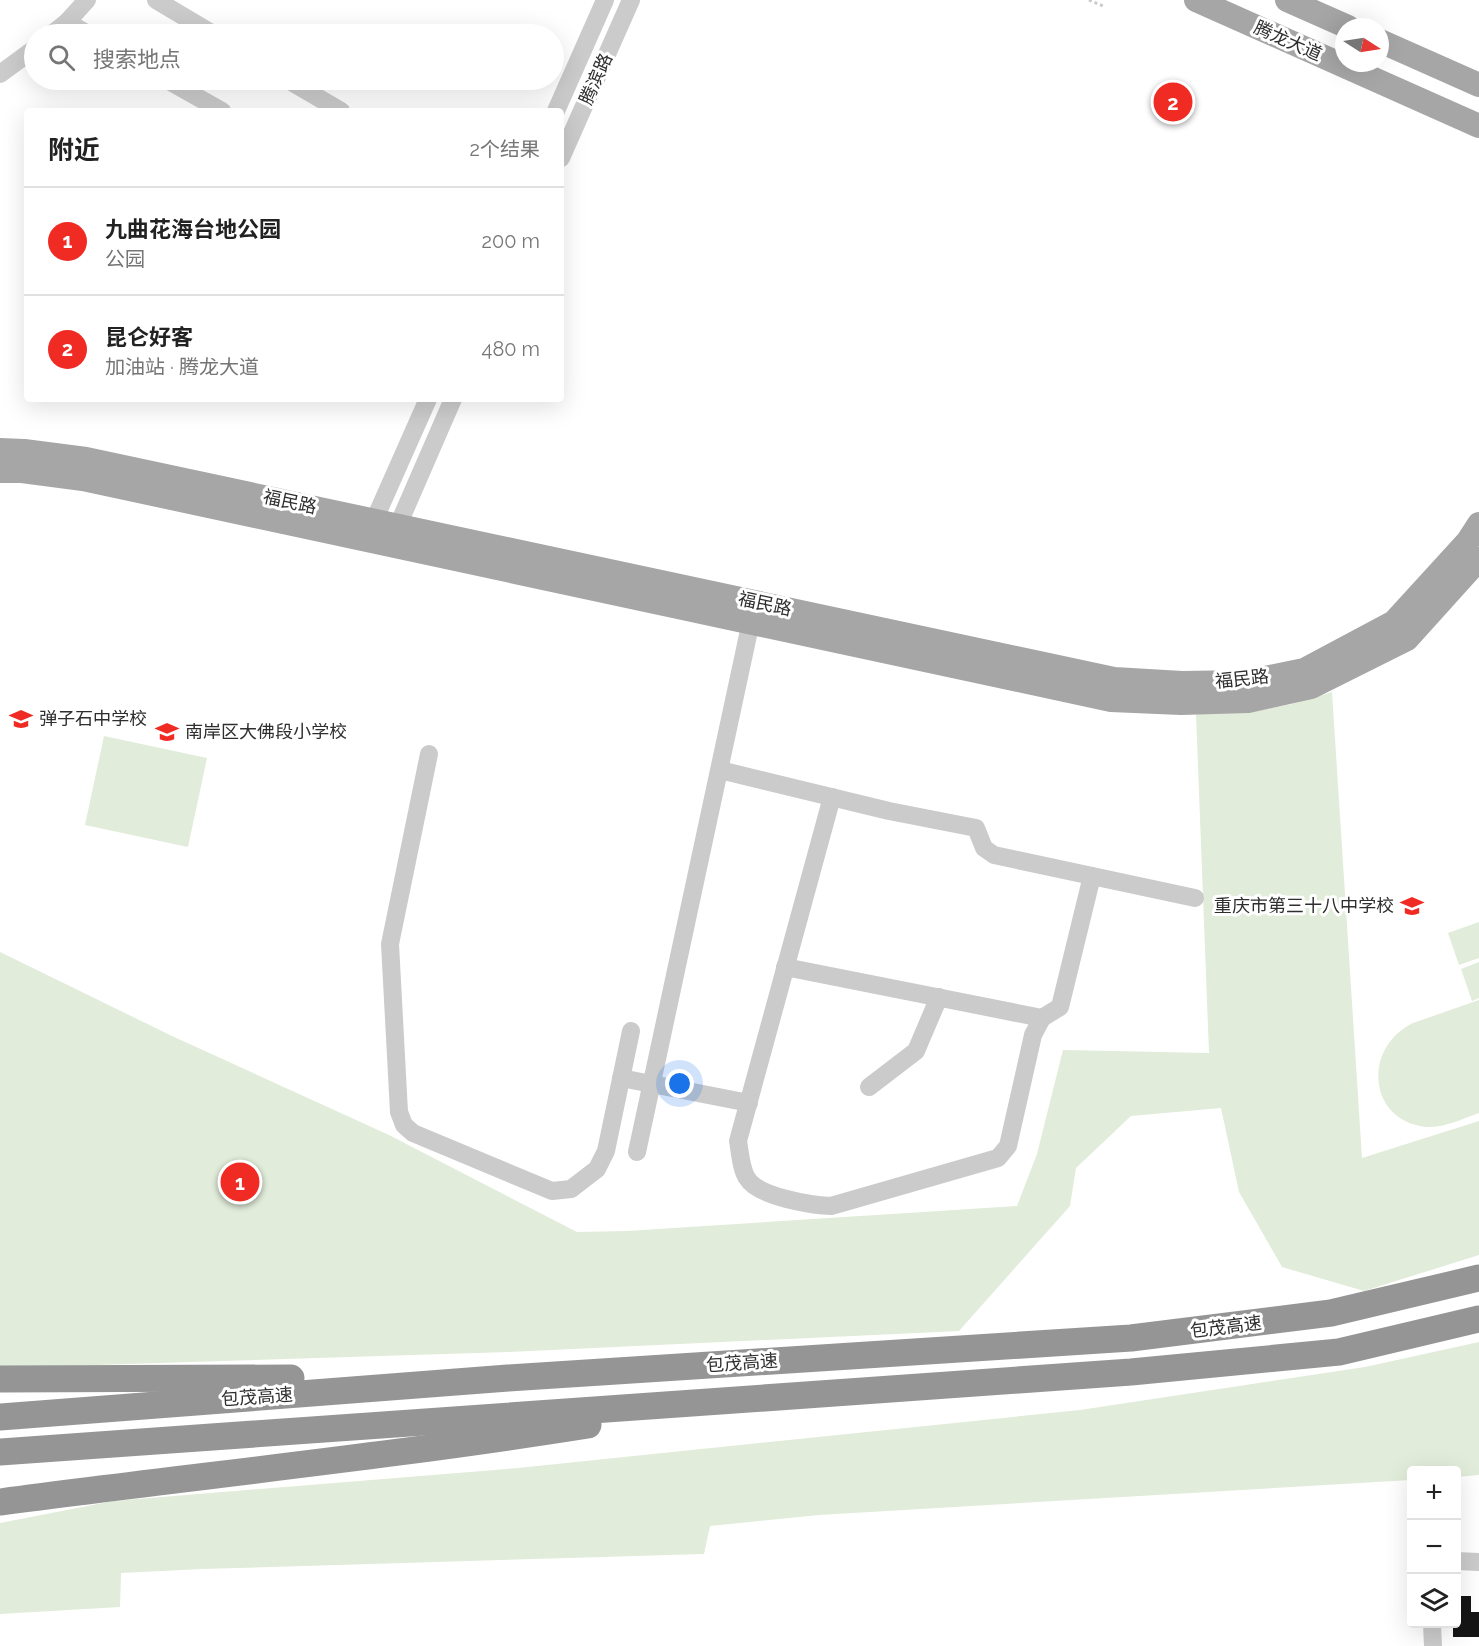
<!DOCTYPE html>
<html lang="zh">
<head>
<meta charset="utf-8">
<style>
	body { margin:0; font-family:Raleway,"Noto Sans SC",sans-serif; background:#f6f6f6; color:#222 }
	.controls { position:absolute; right:18px; bottom:18px; display:grid; overflow:hidden; border-radius:6px; box-shadow:0 6px 24px #0002 }
	.controls button { width:54px; height:54px; display:grid; place-items:center; padding:0; border:0; border-bottom:2px solid #e0e0e0; background:#fff; color:#222; font:30px sans-serif }
	.compass { position:absolute; left:1335px; top:18px; width:54px; height:54px; border-radius:50%; background:#fff; box-shadow:0 6px 24px #0002; rotate:102deg }
	.you { position:absolute; left:680px; top:1084px; width:21px; height:21px; margin:-15px; border:4px solid #fff; border-radius:50%; background:#1a73e8; box-shadow:0 0 0 9px #1a73e833 }
	.badge { display:grid; place-items:center; width:39px; height:39px; border-radius:50%; background:#f02b24; color:#fff; font-size:20px; font-weight:700 }
	.pin { position:absolute; translate:-50% -50%; border:3px solid #fff; box-shadow:0 2px 6px #0006 }
	.list { margin:0; padding:0; list-style:none }
	h2 { display:flex; justify-content:space-between; align-items:center; height:78px; margin:0; padding:0 24px; font-size:26px }
	h2 small { font-size:20px; font-weight:400; color:#767676 }
	.list li { display:grid; grid-template-columns:39px 1fr auto; gap:18px; align-items:center; box-sizing:border-box; height:108px; padding:0 24px; border-top:2px solid #e0e0e0 }
	.list b { display:block; font-size:22px; white-space:nowrap }
	.list p { margin:0; font-size:20px; white-space:nowrap; color:#767676 }
	.list em { font-size:20px; font-style:normal; color:#767676 }
	.icon { flex:none; width:33px; height:33px; fill:none; stroke:currentColor; stroke-width:2; stroke-linecap:round; stroke-linejoin:round }
	.map { position:relative; flex:none; width:1479px; height:1646px; overflow:hidden }
	.search { position:absolute; background:#fff; box-shadow:0 6px 24px #0002; left:24px; top:24px; width:540px; height:66px; display:flex; align-items:center; gap:15px; box-sizing:border-box; padding:0 21px; border-radius:33px; color:#767676; font-size:22px }
	.panel { position:absolute; background:#fff; box-shadow:0 6px 24px #0002; left:24px; top:108px; width:540px; height:294px; border-radius:6px }
	.map>svg:first-child { display:block }
	.green { fill:#e2ecda }
	.building { fill:#151515 }
	.lines { fill:none; stroke-linecap:round; stroke-linejoin:round }
	.path { stroke:#cbcbcb; stroke-width:3; stroke-dasharray:3 3; stroke-linecap:butt }
	.minor { stroke:#cbcbcb; stroke-width:18 }
	.major { stroke:#a6a6a6; stroke-width:24 }
	.highway { stroke:#959595; stroke-width:27 }
	.labels { text-anchor:middle; stroke-width:6; stroke-linejoin:round; paint-order:stroke }
	.street-label { font-size:18px; fill:#2e2e2e; stroke:#fff }
	.poi-label { font-size:18px; fill:#2e2e2e; stroke:#fff; text-anchor:start }
</style>
</head>
<body>
<div class="map">
<svg width="1479" height="1646" viewBox="0 0 1479 1646">
	<rect width="100%" height="100%" fill="#fff"/>
	<g class="green">
		<polygon points="1332,692 1362,1158 1479,1121 1479,1255 1364,1291 1282,1267 1239,1192 1221,1108 1131,1116 1076,1168 1070,1206 959,1331 509,1352 0,1368 0,952 172,1036 389,1135 577,1232 627,1231 1017,1206 1037,1154 1063,1050 1209,1053 1196,714 1252,712 1292,704"/>
		<polygon points="104,736 207,758 188,847 85,825"/>
		<polygon points="1479,922 1479,958 1459,965 1448,933"/>
		<polygon points="1479,962 1479,998 1472,1001 1461,969"/>
		<path d="M1479 1000V1113C1462 1119 1444 1128 1426 1127 1368 1121 1362 1048 1413 1023Z"/>
		<polygon points="1479,1342 1479,1475 1457,1477 1456,1470 1412,1470 1411,1480 819,1515 710,1526 704,1554 202,1569 121,1573 120,1607 0,1614 0,1523 113,1501 518,1468 1080,1410 1365,1367"/>
	</g>
	<polygon class="building" points="1456,1596 1471,1596 1471,1612 1479,1612 1479,1637 1453,1637 1453,1624 1456,1624"/>
	<g class="lines">
		<polyline class="path" points="1089,0 1103,6"/>
		<g class="minor">
			<polyline points="156,0 213,34"/>
			<polyline points="67,22 88,34"/>
			<polyline points="52,34 67,22 87,0"/>
			<polyline points="0,74 34,49"/>
			<polyline points="167,80 222,111"/>
			<polyline points="288,80 341,111"/>
			<polyline points="556,111 605,0"/>
			<polyline points="561,158 631,0"/>
			<polyline points="369,532 428,399"/>
			<polyline points="393,537 453,399"/>
			<polyline points="429,754 390,944 399,1112 404,1125 413,1133 552,1191 571,1189 597,1169 606,1151 631,1031"/>
			<polyline points="720,770 889,811 976,828 984,848 994,855 1195,898"/>
			<path d="M832 797 738 1141C740 1152 741 1169 747 1178 758 1197 811 1205 831 1206L998 1158 1008 1146 1033 1035 1042 1018 1060 1007 1092 876"/>
			<polyline points="785,967 1042,1018"/>
			<polyline points="621,1078 749,1103"/>
			<polyline points="869,1087 916,1051 939,997"/>
			<polyline points="637,1152 753,612"/>
			<polyline points="1456,1561 1479,1562"/>
			<polyline points="1432,1624 1433,1646"/>
		</g>
		<g class="major">
			<polyline points="1196,0 1479,126"/>
			<polyline points="1287,0 1348,27"/>
			<polyline points="1380,41 1479,85"/>
			<polyline points="0,450 24,451 86,459 1114,679 1182,683 1246,682 1304,670 1394,622 1468,541 1479,524"/>
			<polyline points="0,471 22,471 83,479 1111,700 1181,703 1248,701 1311,687 1407,639 1479,559"/>
		</g>
		<g class="highway">
			<polyline points="0,1379 291,1378"/>
			<polyline points="0,1417 508,1378 1131,1338 1331,1313 1479,1278"/>
			<polyline points="0,1452 1131,1372 1339,1352 1479,1319"/>
			<path d="M0 1502C196 1476 393 1456 588 1425"/>
		</g>
	</g>
	<defs>
		<g id="school-bare" transform="scale(1.8)"><path d="M0-5L7-2L0 1L-7-2ZM-4 1L0 2.5L4 1V4Q0 6-4 4Z" fill="#f02b24" stroke="#fff" stroke-width="2.5" paint-order="stroke"/></g>
	</defs>
	<g fill-rule="evenodd">
		<use href="#school-bare" x="21" y="719"/>
		<use href="#school-bare" x="167" y="732"/>
		<use href="#school-bare" x="1412" y="906"/>
	</g>
	<g class="labels">
		<g class="street-label">
			<text transform="translate(1288 41) rotate(24)" y="6">腾龙大道</text>
			<text transform="translate(596 79) rotate(-66)" y="6">腾滨路</text>
			<text transform="translate(290 502) rotate(12)" y="6">福民路</text>
			<text transform="translate(765 604) rotate(12)" y="6">福民路</text>
			<text transform="translate(1242 679) rotate(-6)" y="6">福民路</text>
			<text transform="translate(1226 1327) rotate(-7)" y="6">包茂高速</text>
			<text transform="translate(742 1363) rotate(-4)" y="6">包茂高速</text>
			<text transform="translate(257 1397) rotate(-4)" y="6">包茂高速</text>
		</g>
		<g class="poi-label">
			<text x="39" y="725">弹子石中学校</text>
			<text x="185" y="738">南岸区大佛段小学校</text>
			<text x="1394" y="912" text-anchor="end">重庆市第三十八中学校</text>
		</g>
	</g>
</svg>
<div class="controls">
<button>+</button>
<button>−</button>
<button><svg class="icon" aria-label="layers" viewBox="0 0 24 24"><path d="M12 4l9 5-9 5-9-5zM3 14l9 5 9-5"/></svg></button>
</div>
<svg class="compass" viewBox="-18 -18 36 36"><path d="M0-13l5 13h-10z" fill="#e53935"/><path d="M0 13l5-13h-10z" fill="#767676"/></svg>
<div class="you"></div>
<div class="pin badge" style="left:240px;top:1182px">1</div>
<div class="pin badge" style="left:1173px;top:102px">2</div>
<div class="search"><svg class="icon" aria-label="search" viewBox="0 0 24 24"><circle cx="10" cy="10" r="6"/><path d="M15 15l6 6"/></svg>搜索地点</div>
<section class="panel">
<h2>附近<small>2个结果</small></h2>
<ul class="list">
<li><span class="badge">1</span><div><b>九曲花海台地公园</b><p>公园</p></div><em>200 m</em></li>
<li><span class="badge">2</span><div><b>昆仑好客</b><p>加油站 · 腾龙大道</p></div><em>480 m</em></li>
</ul>
</section>
</div>
</body>
</html>
